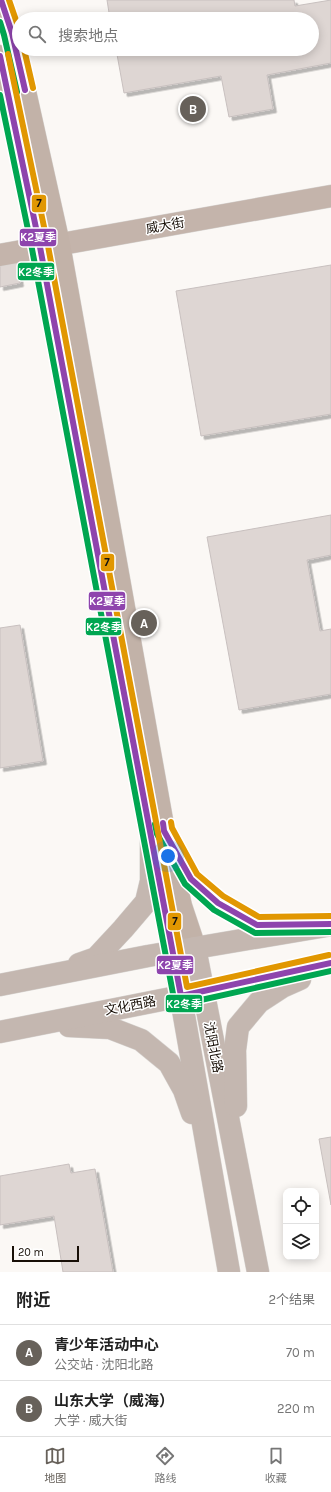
<!DOCTYPE html>
<html lang="zh">
<head>
<meta charset="utf-8">
<style>
	body { margin:0; font-family:Karla,"Noto Sans SC",sans-serif; background:#f2f2f2; color:#222 }
	.controls { position:absolute; right:12px; bottom:12px; display:grid; overflow:hidden; border-radius:8px; box-shadow:0 2px 10px #0003 }
	.controls button { width:36px; height:36px; display:grid; place-items:center; padding:0; border:0; border-bottom:1px solid #e0e0e0; background:#fff; color:#222; font:20px sans-serif }
	.scale { position:absolute; left:12px; bottom:10px; width:67px; box-sizing:border-box; padding-left:4px; border:2px solid #180f07; border-top:0; font-size:11px; line-height:14px; white-space:nowrap; color:#180f07; -webkit-text-stroke:3px #fff; paint-order:stroke }
	.you { position:absolute; left:168px; top:856px; width:14px; height:14px; margin:-10px; border:3px solid #fff; border-radius:50%; background:#1a73e8; box-shadow:0 0 0 6px #1a73e833 }
	.badge { display:grid; place-items:center; width:26px; height:26px; border-radius:50%; background:#67615a; color:#fff; font-size:13px; font-weight:700 }
	.pin { position:absolute; translate:-50% -50%; border:2px solid #fff; box-shadow:0 1px 4px #0006 }
	.list { margin:0; padding:0; list-style:none }
	h2 { display:flex; justify-content:space-between; align-items:center; height:52px; margin:0; padding:0 16px; font-size:17px }
	h2 small { font-size:13px; font-weight:400; color:#767676 }
	.list li { display:grid; grid-template-columns:26px 1fr auto; gap:12px; align-items:center; box-sizing:border-box; height:56px; padding:0 16px; border-top:1px solid #e0e0e0 }
	.list b { display:block; font-size:15px; white-space:nowrap }
	.list p { margin:0; font-size:13px; white-space:nowrap; color:#767676 }
	.list em { font-size:13px; font-style:normal; color:#767676 }
	.icon { flex:none; width:22px; height:22px; fill:none; stroke:currentColor; stroke-width:2; stroke-linecap:round; stroke-linejoin:round }
	.map { position:relative; flex:none; width:331px; height:1272px; overflow:hidden }
	.search { position:absolute; background:#fff; box-shadow:0 2px 10px #0003; left:12px; right:12px; top:12px; height:44px; display:flex; align-items:center; gap:10px; box-sizing:border-box; padding:0 14px; border-radius:22px; color:#767676; font-size:15px }
	.sheet { height:164px; background:#fff }
	nav { display:flex; justify-content:space-around; align-items:center; box-sizing:border-box; height:56px; border-top:1px solid #e0e0e0; background:#fff; font-size:11px; color:#767676 }
	nav a { display:grid; justify-items:center; gap:2px }
	nav .on { color:#67615a }
	.map>svg:first-child { display:block }
	.building { fill:#ded6d3; stroke:#c8c0bf; filter:url(#shadow) }
	.lines { fill:none; stroke-linecap:round; stroke-linejoin:round }
	.street-casing { stroke:#d6d3d0; stroke-width:23 }
	.secondary-casing { stroke:#d6d3d0; stroke-width:23 }
	.primary-casing { stroke:#d6d3d0; stroke-width:23 }
	.street { stroke:#c4b4ab; stroke-width:22 }
	.secondary { stroke:#c2b2a8; stroke-width:22 }
	.primary { stroke:#c4b7b0; stroke-width:22 }
	.bus-1-casing { stroke:#fff; stroke-width:9 }
	.bus-2-casing { stroke:#fff; stroke-width:9 }
	.bus-3-casing { stroke:#fff; stroke-width:9 }
	.bus-1 { stroke:#8e44ad; stroke-width:6 }
	.bus-2 { stroke:#00a651; stroke-width:6 }
	.bus-3 { stroke:#e19701; stroke-width:6 }
	.labels { text-anchor:middle; stroke-width:3; stroke-linejoin:round; paint-order:stroke }
	.street-label { font-size:13px; fill:#180f07; stroke:#fff }
	.line-badge { stroke:#fff; stroke-width:1.5 }
	.badge-label { font-size:11px; text-anchor:middle; font-weight:bold; fill:#fff }
	.pale-badge-label { font-size:11px; text-anchor:middle; font-weight:bold; fill:#111 }
</style>
</head>
<body>
<div class="map">
<svg width="331" height="1272" viewBox="0 0 331 1272">
	<defs>
		<filter id="shadow"><feDropShadow dx="3.5" dy="3.5" stdDeviation="0" flood-color="#0004"/></filter>
	</defs>
	<rect width="100%" height="100%" fill="#fbf8f5"/>
	<g class="building">
		<polygon points="107,0 294,0 295,6 331,0 331,63 267,75 273,109 229,117 221,76 124,93 116,49 312,49 312,19 110,19"/>
		<polygon points="17,262 20,283 0,287 0,265"/>
		<polygon points="331,265 331,414 201,436 176,291"/>
		<polygon points="331,515 331,555 307,560 320,631 331,629 331,694 239,710 207,537"/>
		<polygon points="20,625 43,761 0,768 0,628"/>
		<polygon points="331,1137 331,1205 319,1139"/>
		<polygon points="69,1164 71,1173 95,1169 113,1272 63,1272 54,1216 0,1225 0,1176"/>
	</g>
	<g class="lines">
		<g class="street-casing">
			<polyline id="street" points="0,255 331,196"/>
		</g>
		<g class="secondary-casing">
			<g id="secondary">
				<polyline points="1,0 12,33 59,244 164,831 181,906 195,948"/>
				<polyline points="0,56 40,247 121,679"/>
				<polyline points="155,858 173,953"/>
			</g>
		</g>
		<g class="primary-casing">
			<g id="primary">
				<polyline points="164,831 191,879 218,903 257,925 282,925"/>
				<polyline points="195,948 258,1272"/>
				<polyline points="173,953 229,1272"/>
				<polyline points="79,964 96,958 123,929 146,902 151,881 151,837"/>
				<polyline points="0,985 148,956 331,925"/>
				<polyline points="69,1026 110,1028 141,1040 169,1063 184,1090 192,1113"/>
				<polyline points="0,1032 222,988 331,963"/>
				<polyline points="236,1106 235,1050 238,1027 259,1002 282,987 300,979"/>
			</g>
		</g>
		<use href="#street" class="street"/>
		<use href="#secondary" class="secondary"/>
		<use href="#primary" class="primary"/>
		<g class="bus-1-casing">
			<g id="bus-1">
				<polyline points="1,0 12,33 25,90"/>
				<polyline points="0,56 40,247 181,996 331,963"/>
				<polyline points="163,823 164,831 191,879 218,903 257,925 331,924"/>
			</g>
		</g>
		<g class="bus-2-casing">
			<g id="bus-2">
				<polyline points="0,22 4,35 17,92"/>
				<polyline points="0,95 32,249 174,999 177,1003 183,1004 331,971"/>
				<polyline points="155,824 157,834 185,884 214,910 255,933 331,932"/>
			</g>
		</g>
		<g class="bus-3-casing">
			<g id="bus-3">
				<polyline points="9,0 19,29"/>
				<polyline points="24,49 33,88"/>
				<polyline points="8,54 48,246 187,987 329,955"/>
				<polyline points="171,822 172,828 197,874 223,896 259,917 331,916"/>
			</g>
		</g>
		<use href="#bus-1" class="bus-1"/>
		<use href="#bus-2" class="bus-2"/>
		<use href="#bus-3" class="bus-3"/>
	</g>
	<g class="labels">
		<g class="street-label">
			<text transform="translate(165 225) rotate(-10)" y="5">威大街</text>
			<text transform="translate(130 1005) rotate(-11)" y="5">文化西路</text>
			<text transform="translate(214 1047) rotate(79)" y="5">沈阳北路</text>
		</g>
	</g>
	<g class="line-badge">
		<rect x="31" y="194" width="16" height="19" rx="4" fill="#e19701"/>
		<rect x="19" y="228" width="38" height="19" rx="4" fill="#8e44ad"/>
		<rect x="17" y="262" width="38" height="19" rx="4" fill="#00a651"/>
		<rect x="100" y="553" width="15" height="19" rx="4" fill="#e19701"/>
		<rect x="88" y="591" width="38" height="20" rx="4" fill="#8e44ad"/>
		<rect x="85" y="617" width="37" height="19" rx="4" fill="#00a651"/>
		<rect x="167" y="912" width="15" height="19" rx="4" fill="#e19701"/>
		<rect x="156" y="955" width="38" height="20" rx="4" fill="#8e44ad"/>
		<rect x="165" y="994" width="38" height="19" rx="4" fill="#00a651"/>
	</g>
	<g class="badge-label">
		<text x="38" y="241">K2夏季</text>
		<text x="36" y="276">K2冬季</text>
		<text x="107" y="605">K2夏季</text>
		<text x="104" y="631">K2冬季</text>
		<text x="175" y="969">K2夏季</text>
		<text x="184" y="1008">K2冬季</text>
	</g>
	<g class="pale-badge-label">
		<text x="39" y="207">7</text>
		<text x="107" y="566">7</text>
		<text x="175" y="925">7</text>
	</g>
</svg>
<div class="controls">
<button><svg class="icon" aria-label="locate" viewBox="0 0 24 24"><circle cx="12" cy="12" r="6"/><path d="M12 2v4M12 18v4M2 12h4M18 12h4"/></svg></button>
<button><svg class="icon" aria-label="layers" viewBox="0 0 24 24"><path d="M12 4l9 5-9 5-9-5zM3 14l9 5 9-5"/></svg></button>
</div>
<div class="scale">20 m</div>
<div class="you"></div>
<div class="pin badge" style="left:144px;top:623px">A</div>
<div class="pin badge" style="left:193px;top:109px">B</div>
<div class="search"><svg class="icon" aria-label="search" viewBox="0 0 24 24"><circle cx="10" cy="10" r="6"/><path d="M15 15l6 6"/></svg>搜索地点</div>
</div>
<section class="sheet">
<h2>附近<small>2个结果</small></h2>
<ul class="list">
<li><span class="badge">A</span><div><b>青少年活动中心</b><p>公交站 · 沈阳北路</p></div><em>70 m</em></li>
<li><span class="badge">B</span><div><b>山东大学（威海）</b><p>大学 · 威大街</p></div><em>220 m</em></li>
</ul>
</section>
<nav>
<a class="on"><svg class="icon" aria-label="map" viewBox="0 0 24 24"><path d="M3 6l6-2 6 2 6-2v14l-6 2-6-2-6 2zM9 4v14M15 6v14"/></svg>地图</a>
<a><svg class="icon" aria-label="directions" viewBox="0 0 24 24"><path d="M12 3l9 9-9 9-9-9zM9 14v-3h6M13 9l2 2-2 2"/></svg>路线</a>
<a><svg class="icon" aria-label="saved" viewBox="0 0 24 24"><path d="M7 4h10v16l-5-4-5 4z"/></svg>收藏</a>
</nav>
</body>
</html>
